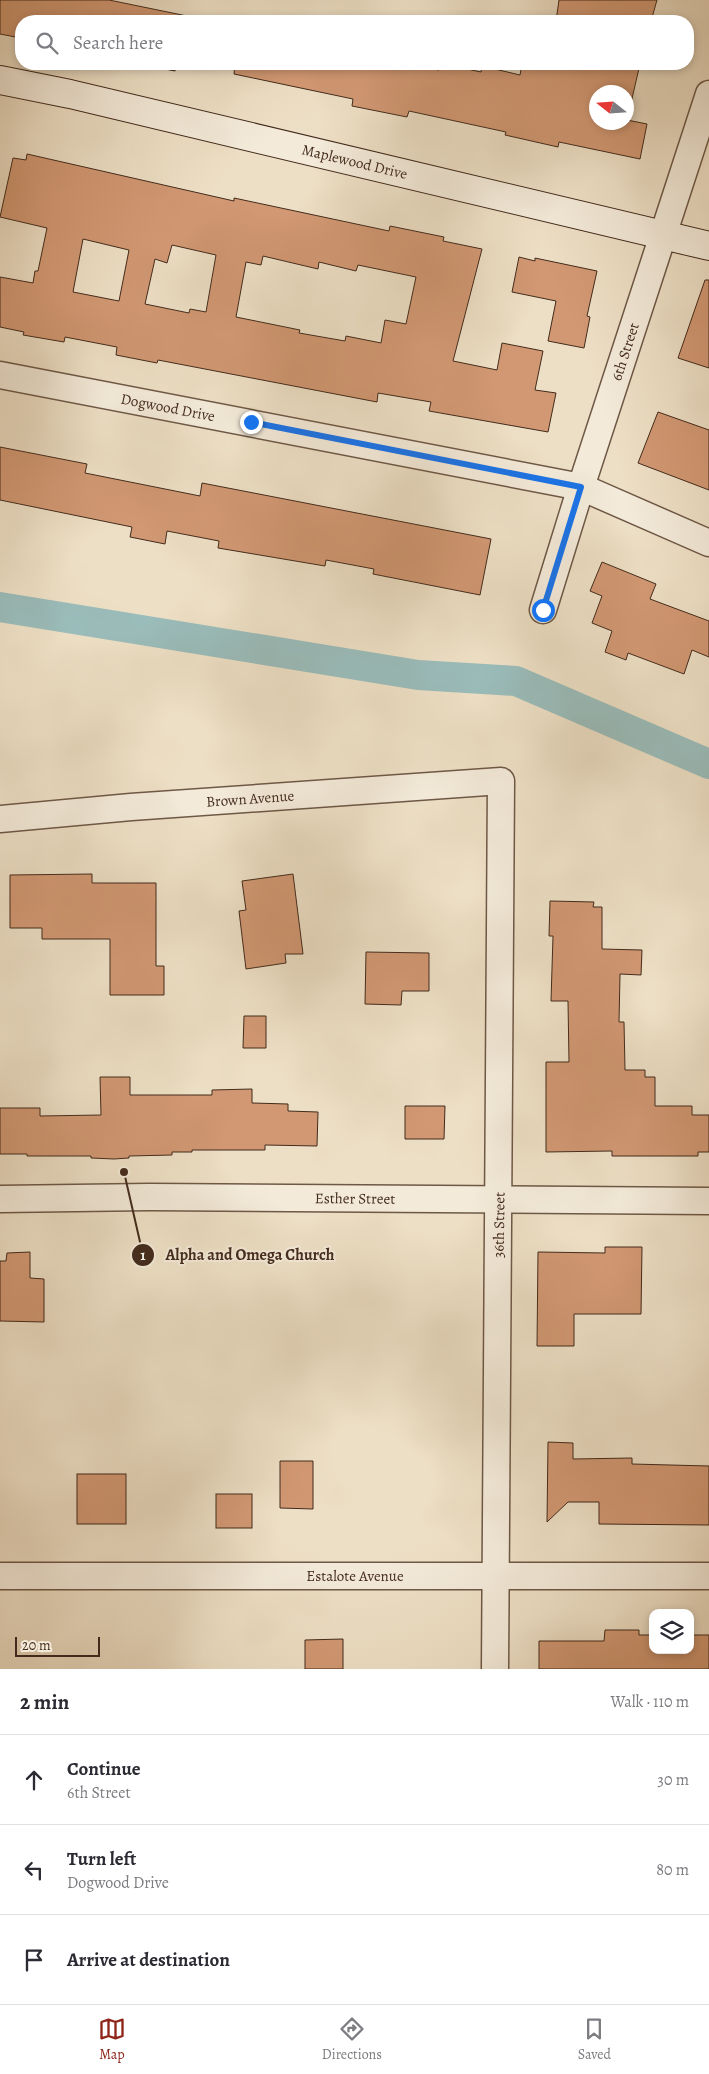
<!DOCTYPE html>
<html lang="en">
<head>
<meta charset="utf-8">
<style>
	body { margin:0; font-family:Alegreya,serif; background:#f2f2f3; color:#2b2b33 }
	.controls { position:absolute; right:15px; bottom:15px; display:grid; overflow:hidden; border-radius:10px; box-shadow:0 2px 8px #0003 }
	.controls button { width:45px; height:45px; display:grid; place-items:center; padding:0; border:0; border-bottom:1px solid #e1e1e2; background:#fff; color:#2b2b33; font:25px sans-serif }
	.compass { position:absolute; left:589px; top:85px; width:45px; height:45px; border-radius:50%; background:#fff; box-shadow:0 2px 8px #0003; rotate:287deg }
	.scale { position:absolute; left:15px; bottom:12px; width:85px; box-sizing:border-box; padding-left:5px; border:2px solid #432b1c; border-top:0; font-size:14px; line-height:18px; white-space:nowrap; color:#432b1c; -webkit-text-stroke:4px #f3ead9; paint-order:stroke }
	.stop { position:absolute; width:15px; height:15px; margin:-11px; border:4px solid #1a73e8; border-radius:50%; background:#fff }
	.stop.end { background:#1a73e8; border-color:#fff; box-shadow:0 1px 5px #0008 }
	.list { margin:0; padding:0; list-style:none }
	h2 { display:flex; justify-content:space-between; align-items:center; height:65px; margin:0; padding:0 20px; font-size:21px }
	h2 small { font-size:16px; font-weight:400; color:#7c7c81 }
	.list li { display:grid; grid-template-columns:32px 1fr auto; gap:15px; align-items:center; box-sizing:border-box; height:90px; padding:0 20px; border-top:1px solid #e1e1e2 }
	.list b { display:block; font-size:19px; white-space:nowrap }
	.list p { margin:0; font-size:16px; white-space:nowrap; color:#7c7c81 }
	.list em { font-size:16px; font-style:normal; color:#7c7c81 }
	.icon { flex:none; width:28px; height:28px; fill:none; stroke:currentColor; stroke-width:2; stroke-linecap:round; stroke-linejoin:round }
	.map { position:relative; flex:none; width:709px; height:1669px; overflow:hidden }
	.search { position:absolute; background:#fff; box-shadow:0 2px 8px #0003; left:15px; right:15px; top:15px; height:55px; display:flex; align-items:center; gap:12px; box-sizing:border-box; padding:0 18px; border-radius:20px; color:#7c7c81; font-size:19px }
	.sheet { height:335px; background:#fff }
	nav { display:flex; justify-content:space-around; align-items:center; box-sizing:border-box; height:70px; border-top:1px solid #e1e1e2; background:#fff; font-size:14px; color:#7c7c81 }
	nav a { display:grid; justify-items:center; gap:2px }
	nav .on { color:#8f2418 }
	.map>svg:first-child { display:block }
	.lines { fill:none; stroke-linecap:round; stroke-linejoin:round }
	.canal { stroke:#9abcba; stroke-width:30 }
	.building { fill:#d19873; stroke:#432b1c; fill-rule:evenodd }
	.street-casing { stroke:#6e5846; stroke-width:29 }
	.secondary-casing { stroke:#432b1c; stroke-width:30 }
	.street { stroke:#f3ead9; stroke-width:26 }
	.secondary { stroke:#f3ead9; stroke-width:28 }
	.route { stroke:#1a73e8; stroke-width:6 }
	.labels { text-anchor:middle; stroke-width:4; stroke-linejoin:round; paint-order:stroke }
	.street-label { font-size:15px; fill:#432b1c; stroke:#f3ead9 }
	.leader { fill:none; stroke:#432b1c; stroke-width:2 }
	.callout-dot { fill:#432b1c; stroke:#f3ead9; stroke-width:2 }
	.mark-label { font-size:15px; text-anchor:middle; font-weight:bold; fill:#fff }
	.callout-label { font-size:16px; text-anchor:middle; font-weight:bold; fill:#432b1c; stroke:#f3ead9; stroke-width:4; stroke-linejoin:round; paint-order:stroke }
</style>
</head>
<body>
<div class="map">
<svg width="709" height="1669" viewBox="0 0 709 1669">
	<rect width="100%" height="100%" fill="#eddfc5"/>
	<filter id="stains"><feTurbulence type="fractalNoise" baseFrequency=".004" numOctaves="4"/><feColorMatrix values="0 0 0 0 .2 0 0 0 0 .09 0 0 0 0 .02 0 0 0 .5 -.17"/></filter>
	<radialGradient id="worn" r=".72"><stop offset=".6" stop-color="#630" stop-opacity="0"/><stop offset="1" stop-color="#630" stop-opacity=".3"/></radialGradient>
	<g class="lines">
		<polyline class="canal" points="0,607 418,675 516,681 709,764"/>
	</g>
	<g class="building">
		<polygon points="0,0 109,0 187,16 185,21 21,21 21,38 0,34"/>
		<polygon points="559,0 657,0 651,21 556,21"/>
		<polygon points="140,64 177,64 175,71"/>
		<path d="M235 64H404L439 70 440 64H444L481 72 482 66 520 75 522 64 549 69 550 64H640L627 120 647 124 640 159 559 142 558 147 505 135 506 132 409 111 407 117 352 106 353 99 234 74ZM596 92H626V122H596Z"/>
		<path d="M27 154 234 201V198L389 231 390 226 444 237 443 241 482 249 453 361 497 370 502 343 543 351 535 390 556 393 548 432 429 411 431 402 378 393 377 402 158 360 157 363 116 355 117 347 65 337 64 342 23 335 24 332 0 327V277L33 283 35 271H38L47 228 0 217 13 158 26 160ZM83 239 129 250 119 301 73 292ZM172 245 216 255 206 312 190 309 189 313 145 304 155 259 167 263ZM263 256 318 269 319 262 356 271 358 265 416 277 406 324 385 320 381 343 346 336 345 341 299 333 300 330 236 317 246 262 261 265Z"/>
		<polygon points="519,257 535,261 535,258 597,271 587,316 590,317 584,348 548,341 556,301 512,292"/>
		<polygon points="705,280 709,280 709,368 678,358"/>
		<polygon points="658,412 709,430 709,490 638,463"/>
		<polygon points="0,447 87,464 85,473 200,496 202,483 491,539 480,595 373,574 374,569 326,560 325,566 218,548 219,541 167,531 165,544 130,537 132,527 0,500"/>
		<polygon points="602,562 656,584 650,599 709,621 709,657 692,650 684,674 628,653 626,660 605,652 612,631 592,623 602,596 590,591"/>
		<polygon points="92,874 92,883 156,883 156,966 164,966 164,995 110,995 110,939 42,939 42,928 10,928 10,875"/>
		<polygon points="293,874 303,954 285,954 286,963 246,969 239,911 246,910 242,881"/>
		<polygon points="550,901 594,902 593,907 602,907 602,949 642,950 641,975 620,974 619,1022 624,1022 625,1070 645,1070 645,1077 655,1077 655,1106 692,1106 692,1115 709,1115 709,1152 698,1152 698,1156 612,1156 612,1151 546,1152 546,1062 569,1062 568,1001 551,1001 553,936 549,936"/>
		<polygon points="366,952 429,953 429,991 402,991 401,1005 365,1004"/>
		<polygon points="244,1016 266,1016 266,1048 243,1048"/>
		<polygon points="100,1077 130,1077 130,1095 212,1095 212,1090 252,1089 252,1103 288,1104 288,1111 318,1112 317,1146 265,1145 265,1150 192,1150 192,1152 172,1152 172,1155 129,1156 129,1158 114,1159 91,1158 91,1156 27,1156 27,1154 0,1154 0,1108 40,1108 40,1116 101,1115"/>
		<polygon points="405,1106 445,1106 444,1139 405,1139"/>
		<polygon points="605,1247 642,1247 641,1314 574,1314 574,1346 537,1346 538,1252 605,1253"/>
		<polygon points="30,1252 30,1278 44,1279 44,1322 0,1321 0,1261 6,1261 7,1253"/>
		<polygon points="548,1442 573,1443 573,1459 632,1458 632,1464 709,1466 709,1525 599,1524 599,1502 568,1502 547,1522"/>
		<polygon points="280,1461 313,1461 313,1509 280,1508"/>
		<rect x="77" y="1474" width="49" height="50"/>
		<rect x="216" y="1494" width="36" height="34"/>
		<polygon points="605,1630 639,1630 639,1635 653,1635 653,1650 690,1650 690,1635 709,1635 709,1669 539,1669 539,1641 604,1641"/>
		<polygon points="343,1639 343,1669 305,1669 305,1640"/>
	</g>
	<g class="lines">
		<g class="street-casing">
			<g id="street">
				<path id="s1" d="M0 375 581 487 709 543"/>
				<path id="s2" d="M543 610 581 487 709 94"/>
				<path id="s3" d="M0 819 131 807 501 781 495 1669"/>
				<path id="s4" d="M0 1199 150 1197 709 1201"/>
				<path id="s5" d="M0 1576H709"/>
			</g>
		</g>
		<g class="secondary-casing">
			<g id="secondary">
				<path id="s6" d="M0 80 70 94 709 246"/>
			</g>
		</g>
		<use href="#street" class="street"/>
		<use href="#secondary" class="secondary"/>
	</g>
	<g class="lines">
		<polyline class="route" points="251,422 581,487 543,610"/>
	</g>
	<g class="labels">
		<g class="street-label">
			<text dy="5" stroke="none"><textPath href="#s6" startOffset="364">Maplewood Drive</textPath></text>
			<text dy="5" stroke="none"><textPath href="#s2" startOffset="271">6th Street</textPath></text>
			<text dy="5" stroke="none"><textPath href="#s1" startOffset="171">Dogwood Drive</textPath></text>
			<text dy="5" stroke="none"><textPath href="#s3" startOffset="251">Brown Avenue</textPath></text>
			<text dy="5" stroke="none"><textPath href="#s4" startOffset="355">Esther Street</textPath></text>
			<text transform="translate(499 1225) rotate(-89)" y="5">36th Street</text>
			<text dy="5" stroke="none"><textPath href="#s5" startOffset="355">Estalote Avenue</textPath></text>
		</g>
	</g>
	<path class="leader" d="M124 1172L143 1255"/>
	<g class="callout-dot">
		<circle cx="124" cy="1172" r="5"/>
		<circle cx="143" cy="1255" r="12"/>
	</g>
	<g class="mark-label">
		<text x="143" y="1260">1</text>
	</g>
	<g class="callout-label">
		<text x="250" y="1260">Alpha and Omega Church</text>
	</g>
	<rect width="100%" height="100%" filter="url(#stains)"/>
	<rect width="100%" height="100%" fill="url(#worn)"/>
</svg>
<div class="controls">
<button><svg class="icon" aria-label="layers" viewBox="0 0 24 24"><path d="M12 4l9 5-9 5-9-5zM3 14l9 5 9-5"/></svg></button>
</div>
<svg class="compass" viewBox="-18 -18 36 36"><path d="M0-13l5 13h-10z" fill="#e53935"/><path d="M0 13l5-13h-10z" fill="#7c7c81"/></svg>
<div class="scale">20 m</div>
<div class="stop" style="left:543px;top:610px"></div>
<div class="stop end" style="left:251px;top:422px"></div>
<div class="search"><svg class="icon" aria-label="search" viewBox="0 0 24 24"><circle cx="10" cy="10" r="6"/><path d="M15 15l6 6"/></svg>Search here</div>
</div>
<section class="sheet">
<h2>2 min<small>Walk · 110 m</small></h2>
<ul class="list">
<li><svg class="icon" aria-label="ahead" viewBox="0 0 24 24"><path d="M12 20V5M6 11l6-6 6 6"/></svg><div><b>Continue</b><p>6th Street</p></div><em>30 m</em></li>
<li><svg class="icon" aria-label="left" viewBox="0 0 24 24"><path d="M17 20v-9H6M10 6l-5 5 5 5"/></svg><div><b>Turn left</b><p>Dogwood Drive</p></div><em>80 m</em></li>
<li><svg class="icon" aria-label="arrive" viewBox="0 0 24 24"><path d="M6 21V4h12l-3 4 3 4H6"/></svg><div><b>Arrive at destination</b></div></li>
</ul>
</section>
<nav>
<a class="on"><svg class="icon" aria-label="map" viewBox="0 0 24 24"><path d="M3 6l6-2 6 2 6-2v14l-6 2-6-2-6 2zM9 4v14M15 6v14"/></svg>Map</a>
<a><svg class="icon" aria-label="directions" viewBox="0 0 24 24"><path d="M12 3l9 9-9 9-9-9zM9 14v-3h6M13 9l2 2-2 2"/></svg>Directions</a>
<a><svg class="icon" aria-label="saved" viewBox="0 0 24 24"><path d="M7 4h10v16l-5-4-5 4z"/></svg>Saved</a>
</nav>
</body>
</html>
